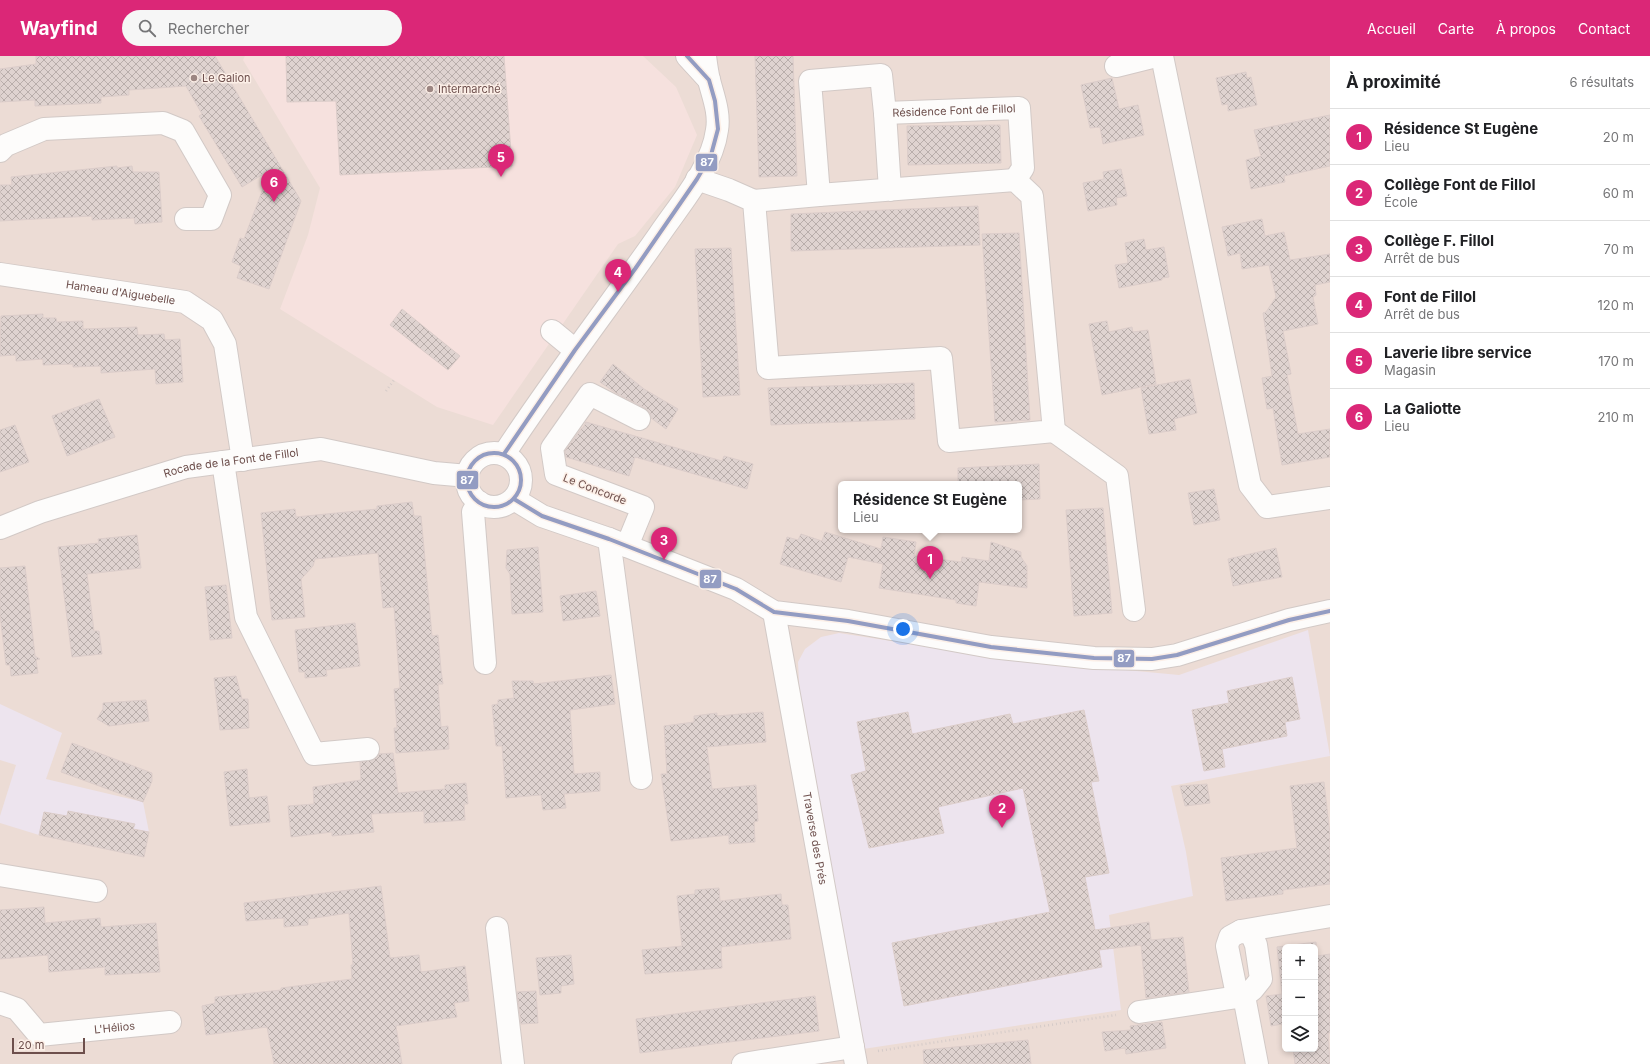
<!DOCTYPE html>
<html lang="fr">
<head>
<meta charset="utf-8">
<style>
	body { margin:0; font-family:Inter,sans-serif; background:#f6f6f6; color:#202124 }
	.controls { position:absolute; right:12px; bottom:12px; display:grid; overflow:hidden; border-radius:6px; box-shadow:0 2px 6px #0003 }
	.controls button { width:36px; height:36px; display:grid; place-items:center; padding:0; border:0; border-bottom:1px solid #e0e0e0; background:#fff; color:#202124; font:20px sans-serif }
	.scale { position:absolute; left:12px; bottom:10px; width:73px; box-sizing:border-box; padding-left:4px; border:2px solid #6d4f4c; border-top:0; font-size:11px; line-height:14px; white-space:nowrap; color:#6d4f4c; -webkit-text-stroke:3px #fcefe7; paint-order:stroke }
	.you { position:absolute; left:903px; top:573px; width:14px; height:14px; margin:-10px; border:3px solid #fff; border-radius:50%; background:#1a73e8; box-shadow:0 0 0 6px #1a73e833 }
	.badge { display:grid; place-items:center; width:26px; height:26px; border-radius:50%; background:#db2777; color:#fff; font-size:13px; font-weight:700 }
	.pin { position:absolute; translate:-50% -33px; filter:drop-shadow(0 1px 2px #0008) }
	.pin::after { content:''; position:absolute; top:21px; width:14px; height:12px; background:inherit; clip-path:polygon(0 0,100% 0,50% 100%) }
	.popup { position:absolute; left:838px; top:425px; width:184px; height:52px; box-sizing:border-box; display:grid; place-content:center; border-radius:6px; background:#fff; filter:drop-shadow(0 1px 3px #0005); font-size:13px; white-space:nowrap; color:#757577 }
	.popup b { font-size:15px; color:#202124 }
	.popup::after { content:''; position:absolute; left:50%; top:100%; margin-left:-8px; border:8px solid transparent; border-top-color:#fff }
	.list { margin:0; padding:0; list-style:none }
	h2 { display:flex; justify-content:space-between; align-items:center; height:52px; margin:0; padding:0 16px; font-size:17px }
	h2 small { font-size:13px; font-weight:400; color:#757577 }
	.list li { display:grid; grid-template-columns:26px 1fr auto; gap:12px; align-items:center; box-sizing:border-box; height:56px; padding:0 16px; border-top:1px solid #e0e0e0 }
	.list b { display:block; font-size:15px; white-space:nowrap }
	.list p { margin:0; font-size:13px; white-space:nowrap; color:#757577 }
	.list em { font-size:13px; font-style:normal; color:#757577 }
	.icon { flex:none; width:22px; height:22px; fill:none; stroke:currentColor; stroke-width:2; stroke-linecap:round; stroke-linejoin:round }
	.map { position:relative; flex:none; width:1330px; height:1008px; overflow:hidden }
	header { display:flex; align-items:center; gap:24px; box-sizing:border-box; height:56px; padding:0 20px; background:#db2777; color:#fff }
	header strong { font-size:19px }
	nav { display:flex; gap:22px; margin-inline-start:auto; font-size:14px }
	.search { width:280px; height:36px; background:#f6f6f6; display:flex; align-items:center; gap:10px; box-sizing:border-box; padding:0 14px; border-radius:22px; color:#757577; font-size:15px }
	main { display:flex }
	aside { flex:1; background:#fff }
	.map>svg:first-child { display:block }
	.residential { fill:#ecdcd5; fill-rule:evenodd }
	.commercial { fill:#f6e1de }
	.education { fill:#ede4ee }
	.building { fill:url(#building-cross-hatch); stroke:#dccdca }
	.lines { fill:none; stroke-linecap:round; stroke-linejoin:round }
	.minor-casing { stroke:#d2c9c6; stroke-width:24 }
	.path { stroke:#d5cbc9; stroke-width:2.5; stroke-dasharray:1 3; stroke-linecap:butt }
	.minor { stroke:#fdfcfb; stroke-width:22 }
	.bus-1-casing { stroke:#fcefe7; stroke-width:7 }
	.bus-1 { stroke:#939cc2; stroke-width:4 }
	.poi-dot { fill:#9c8682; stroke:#fcefe7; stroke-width:1.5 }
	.labels { text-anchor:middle; stroke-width:3; stroke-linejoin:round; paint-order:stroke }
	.poi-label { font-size:11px; fill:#6d4f4c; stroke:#fcefe7; text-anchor:start }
	.street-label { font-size:11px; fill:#6d4f4c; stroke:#fcefe7 }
	.line-badge { stroke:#fcefe7; stroke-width:1.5 }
	.badge-label { font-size:11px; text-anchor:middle; font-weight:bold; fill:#fff }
</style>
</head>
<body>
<header>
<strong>Wayfind</strong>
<div class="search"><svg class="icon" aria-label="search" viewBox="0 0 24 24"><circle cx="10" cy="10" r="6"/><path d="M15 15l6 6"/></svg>Rechercher</div>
<nav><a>Accueil</a><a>Carte</a><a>À propos</a><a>Contact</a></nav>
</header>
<main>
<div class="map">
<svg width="1330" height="1008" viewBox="0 0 1330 1008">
	<defs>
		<pattern id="building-cross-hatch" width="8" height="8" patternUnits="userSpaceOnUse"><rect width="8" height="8" fill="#dfd3d0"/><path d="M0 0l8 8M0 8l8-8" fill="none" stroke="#b9aeab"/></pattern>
	</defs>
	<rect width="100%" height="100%" fill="#f4ebe7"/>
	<path class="residential" d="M0 0H1330V1008H0ZM841 428H1019V474H841ZM1285 891H1315V993H1285Z"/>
	<polygon class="commercial" points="245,0 643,0 676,31 697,79 675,131 635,180 618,188 493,369 437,351 280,253 308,179 320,132 243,4"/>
	<g class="education">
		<polygon points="1308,574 1330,700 1171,730 1186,796 1193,840 1109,859 1121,954 863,993 848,901 800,643 798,606 805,593 821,581 839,577 1009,603 1179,619"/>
		<polygon points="0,648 62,677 46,723 143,746 149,776 44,756 39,779 0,767 0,760 16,709 0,704"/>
	</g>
	<g class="building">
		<polygon points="36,0 215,0 301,145 269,233 237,222 241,210 232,206 240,182 244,183 270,114 242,131 199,60 202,58 186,30 129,34 129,39 101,41 101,47 35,50 35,44 0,46 0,13 36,8"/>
		<polygon points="286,0 504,0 512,110 340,119 336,45 287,46"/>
		<polygon points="755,0 793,0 797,120 759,121"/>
		<polygon points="1246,16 1247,22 1251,21 1257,49 1228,55 1228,48 1222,49 1216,22"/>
		<polygon points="1112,22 1119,53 1138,49 1144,79 1103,88 1100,71 1090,72 1081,29"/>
		<polygon points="1330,59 1330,110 1284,120 1285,126 1251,133 1246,104 1261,100 1254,74"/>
		<polygon points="1000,69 1001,107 908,109 907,70"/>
		<polygon points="117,110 117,112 132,110 133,116 159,116 162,166 135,168 134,162 92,164 92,160 0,165 0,129 12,129 11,121"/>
		<polygon points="1121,113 1127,140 1116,142 1117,149 1088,155 1083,127 1104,123 1103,116"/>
		<polygon points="978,150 980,189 791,195 791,158"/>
		<polygon points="1262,163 1265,180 1284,176 1290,204 1330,198 1330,226 1315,229 1316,239 1313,241 1318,268 1283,275 1291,318 1287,319 1298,378 1330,373 1330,401 1282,409 1273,352 1267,353 1262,322 1272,320 1263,257 1266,256 1276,241 1269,209 1242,213 1240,197 1228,200 1222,171"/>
		<polygon points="1019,177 1030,364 995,366 982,178"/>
		<polygon points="1144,183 1146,194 1164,191 1169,221 1162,222 1162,224 1119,232 1115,209 1128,207 1125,187"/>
		<polygon points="731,192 740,339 703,341 695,193"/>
		<polygon points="402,253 460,300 448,314 390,269"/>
		<polygon points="43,258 43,262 56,262 57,266 83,265 83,273 137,271 138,279 164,278 165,284 180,283 183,326 156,328 155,313 101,317 101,310 73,311 73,308 43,309 43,303 16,305 16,299 0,300 1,260"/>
		<polygon points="1107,265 1109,276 1132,271 1133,276 1148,274 1156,328 1102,339 1089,268"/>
		<polygon points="613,308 644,333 678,353 666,373 651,362 650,357 645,352 616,337 600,326"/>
		<polygon points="1190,323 1197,357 1174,363 1176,374 1149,378 1141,332"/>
		<polygon points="914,327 915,363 771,369 768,332"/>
		<polygon points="99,343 115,381 67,400 52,360"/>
		<polygon points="586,366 722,405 724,400 753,408 747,433 635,401 629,420 566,401 565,395 582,372 583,372"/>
		<polygon points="15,369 29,406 0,416 0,374"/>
		<polygon points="1039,408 1040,443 1019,444 1019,428 958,428 958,412"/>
		<polygon points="1214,433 1220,464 1194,469 1188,437"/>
		<polygon points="412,446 414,460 421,460 432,580 438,579 441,614 443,628 438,628 441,671 448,670 449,693 396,697 394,672 397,672 394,633 400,632 394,551 383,552 378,497 315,503 313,510 301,523 305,561 272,564 261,457 295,453 296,461 377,453 377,450"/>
		<polygon points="1103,452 1112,557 1074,560 1066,454"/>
		<polygon points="825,476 881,493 883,481 916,486 914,500 961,506 962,501 989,505 991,486 1021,496 1021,501 1027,510 1027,532 979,526 976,550 956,547 956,544 879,532 883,508 848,501 841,526 780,508 787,481 798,484 801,478 822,485"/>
		<polygon points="137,479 141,512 87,518 94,575 99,575 102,598 72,601 58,491 99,487 98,483"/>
		<polygon points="538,491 543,556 512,558 510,518 506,512 507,494"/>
		<polygon points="1276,492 1282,521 1233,530 1228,503"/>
		<polygon points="25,510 35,600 40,603 36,604 38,617 11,620 10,609 6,609 0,559 0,512"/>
		<polygon points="226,529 232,582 210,584 205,531"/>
		<polygon points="596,535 600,560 563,565 560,540"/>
		<polygon points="355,567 360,610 326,614 327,620 305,622 305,616 299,616 295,574"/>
		<polygon points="611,619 615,648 570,654 574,718 600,716 600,735 564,738 566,752 543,754 541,739 506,742 502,690 496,690 492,649 498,648 498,644 514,642 512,625 533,625 534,628"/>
		<polygon points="236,620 242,643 248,643 249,672 220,674 214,622"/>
		<polygon points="1292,621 1300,663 1285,666 1287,680 1222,693 1225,711 1204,715 1192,654 1229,647 1227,635"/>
		<polygon points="146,644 149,665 109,670 97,663 103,653 103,647"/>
		<polygon points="1084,654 1099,725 1091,726 1109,817 1085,821 1095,874 1149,866 1151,884 1183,881 1189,936 1146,942 1141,889 1099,894 1102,911 904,950 892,887 1050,856 1023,732 938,751 944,777 869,792 851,719 866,715 857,666 908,656 912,678 1010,658 1013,668"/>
		<polygon points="763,656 766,686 707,691 712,733 756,729 758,765 754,766 755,786 729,788 729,779 671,785 661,718 667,718 664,670 694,666 694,660 717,657 717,660"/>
		<polygon points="72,687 152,717 152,725 143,746 61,716"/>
		<polygon points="393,697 398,737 445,733 445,729 466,727 468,748 464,748 465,764 424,767 424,755 371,758 374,776 332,780 332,776 291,781 288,750 314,748 313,731 361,724 360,706 375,703 379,698"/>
		<polygon points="247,713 249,742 267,740 270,766 230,770 224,716"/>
		<polygon points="1324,726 1330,778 1330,828 1283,834 1283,838 1226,845 1221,802 1297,792 1290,730"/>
		<polygon points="1207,728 1210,747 1185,750 1180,730"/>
		<polygon points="68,755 135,768 133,773 149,776 144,801 39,779 44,756 67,760"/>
		<polygon points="381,830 390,902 419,899 421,916 465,910 469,945 454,947 457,961 396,970 402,1008 274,1008 267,971 206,979 202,950 215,947 215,941 281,934 281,932 352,923 351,909 353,909 349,857 308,863 308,869 284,871 284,862 246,865 244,847"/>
		<polygon points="719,832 720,845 781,838 782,849 788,849 791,883 721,891 722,912 645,918 642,894 682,890 677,840 695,838 695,834"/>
		<polygon points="44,851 45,867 100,862 101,871 156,867 160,916 105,919 105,911 49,916 48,899 0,903 0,854"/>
		<polygon points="1316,886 1317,900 1330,898 1330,977 1328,977 1330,1008 1295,1008 1293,993 1315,993 1315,891 1285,891 1285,983 1282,968 1271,970 1266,940 1282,938 1277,891"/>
		<polygon points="571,899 574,928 561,930 561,937 540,939 536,902"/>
		<polygon points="536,935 538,967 521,968 517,936"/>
		<polygon points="815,940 819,975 640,997 636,963"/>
		<polygon points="1162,966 1166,992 1126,998 1125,992 1105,995 1102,976 1131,974 1130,970"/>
		<polygon points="1028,984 1031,1008 924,1008 923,994"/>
	</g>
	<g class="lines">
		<g class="minor-casing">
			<g id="minor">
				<polyline points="687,0 709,24"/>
				<polyline points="1162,0 1250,429 1267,451 1330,442"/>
				<polyline points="1116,10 1156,0"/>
				<path id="s1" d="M885 57 1019 52 1023 112 1015 124"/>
				<polyline points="0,95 6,89 44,73 163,67 183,75 220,139 211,163 186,163"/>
				<polyline points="697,123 729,134 754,145 768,312 941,302 949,385 1054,375 1032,140 1015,124 819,139 810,25 881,19 885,57 890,134"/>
				<polyline points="754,145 819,139"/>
				<path id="s2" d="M0 218 185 246 212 264 225 288 243 404"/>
				<polyline points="552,275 575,294"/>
				<polyline points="1054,375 1117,420 1134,554"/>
				<circle cx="494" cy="424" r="27"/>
				<path d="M504 398C553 323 608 252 659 179 680 148 712 112 717 74 720 57 713 40 709 24 707 16 706 8 705 0"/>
				<polyline points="223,406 246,561 314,698 368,693"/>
				<polyline points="514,443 542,460 609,483 736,533 774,556 848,565 991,591 1094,602 1152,603 1177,599 1289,564 1330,555"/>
				<polyline points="479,446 473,456 485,607"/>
				<path id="s3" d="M0 472 40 456 186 411 321 393 434 417 468 420"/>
				<polyline points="609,483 641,722"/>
				<polyline points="627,490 643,451 556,418 552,392 590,338 639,363"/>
				<path id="s4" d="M774 556 856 1008"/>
				<polyline points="0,819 96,835"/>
				<polyline points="497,872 513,1008"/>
				<polygon points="1241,875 1252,879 1256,889 1261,923 1253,933 1244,940 1237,936 1235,929 1227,890 1230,881"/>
				<polyline points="1241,875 1330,860"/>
				<path id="s5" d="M0 947 17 953 39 979 170 966"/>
				<polyline points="1139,956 1244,940 1257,1008"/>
				<polyline points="743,1008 853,991"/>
			</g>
		</g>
		<g class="path">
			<polyline points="386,335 394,324"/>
			<polyline points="878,995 1116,959"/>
		</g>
		<use href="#minor" class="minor"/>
		<g class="bus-1-casing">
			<g id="bus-1">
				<circle cx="494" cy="424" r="27"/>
				<polyline points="504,398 575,294 635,213 697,123 711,99 718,73 715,45 709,24 687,0"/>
				<polyline points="514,443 542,460 609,483 736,533 774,556 848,565 991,591 1094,602 1152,603 1177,599 1289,564 1330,555"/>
			</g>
		</g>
		<use href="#bus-1" class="bus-1"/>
	</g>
	<g class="poi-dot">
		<circle cx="194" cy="22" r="4"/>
		<circle cx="430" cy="33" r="4"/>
	</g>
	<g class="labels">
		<g class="poi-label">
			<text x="202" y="26">Le Galion</text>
			<text x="438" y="37">Intermarché</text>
		</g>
		<g class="street-label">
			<text dy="4" stroke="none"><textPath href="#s1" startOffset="69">Résidence Font de Fillol</textPath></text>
			<text dy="4" stroke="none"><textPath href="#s2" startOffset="122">Hameau d'Aiguebelle</textPath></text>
			<text dy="4" stroke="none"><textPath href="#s3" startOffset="241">Rocade de la Font de Fillol</textPath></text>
			<text transform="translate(595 433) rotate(21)" y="4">Le Concorde</text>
			<text dy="4" stroke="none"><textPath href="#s4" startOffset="230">Traverse des Prés</textPath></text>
			<text dy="4" stroke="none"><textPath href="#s5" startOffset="128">L'Hélios</textPath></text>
		</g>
	</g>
	<g class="line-badge">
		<rect x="695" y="97" width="23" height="19" rx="4" fill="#939cc2"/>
		<rect x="456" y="414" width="23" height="20" rx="4" fill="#939cc2"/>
		<rect x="699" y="513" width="23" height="20" rx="4" fill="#939cc2"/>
		<rect x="1113" y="593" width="22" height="19" rx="4" fill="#939cc2"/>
	</g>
	<g class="badge-label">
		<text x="707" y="110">87</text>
		<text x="467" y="428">87</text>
		<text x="710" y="527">87</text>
		<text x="1124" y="606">87</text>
	</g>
</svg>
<div class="controls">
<button>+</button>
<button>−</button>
<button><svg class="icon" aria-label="layers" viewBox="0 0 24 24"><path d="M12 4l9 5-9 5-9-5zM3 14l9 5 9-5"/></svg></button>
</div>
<div class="scale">20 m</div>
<div class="you"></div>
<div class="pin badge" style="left:930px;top:523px">1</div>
<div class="popup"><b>Résidence St Eugène</b>Lieu</div>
<div class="pin badge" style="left:1002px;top:772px">2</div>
<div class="pin badge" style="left:664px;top:504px">3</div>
<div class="pin badge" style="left:618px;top:236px">4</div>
<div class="pin badge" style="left:501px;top:121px">5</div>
<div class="pin badge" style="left:274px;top:146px">6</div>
</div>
<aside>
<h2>À proximité<small>6 résultats</small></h2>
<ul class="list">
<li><span class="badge">1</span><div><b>Résidence St Eugène</b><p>Lieu</p></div><em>20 m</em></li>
<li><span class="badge">2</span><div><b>Collège Font de Fillol</b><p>École</p></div><em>60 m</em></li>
<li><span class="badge">3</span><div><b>Collège F. Fillol</b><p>Arrêt de bus</p></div><em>70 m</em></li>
<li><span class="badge">4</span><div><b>Font de Fillol</b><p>Arrêt de bus</p></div><em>120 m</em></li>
<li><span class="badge">5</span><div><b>Laverie libre service</b><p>Magasin</p></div><em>170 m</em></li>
<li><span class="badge">6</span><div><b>La Galiotte</b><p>Lieu</p></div><em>210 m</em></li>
</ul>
</aside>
</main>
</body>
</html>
